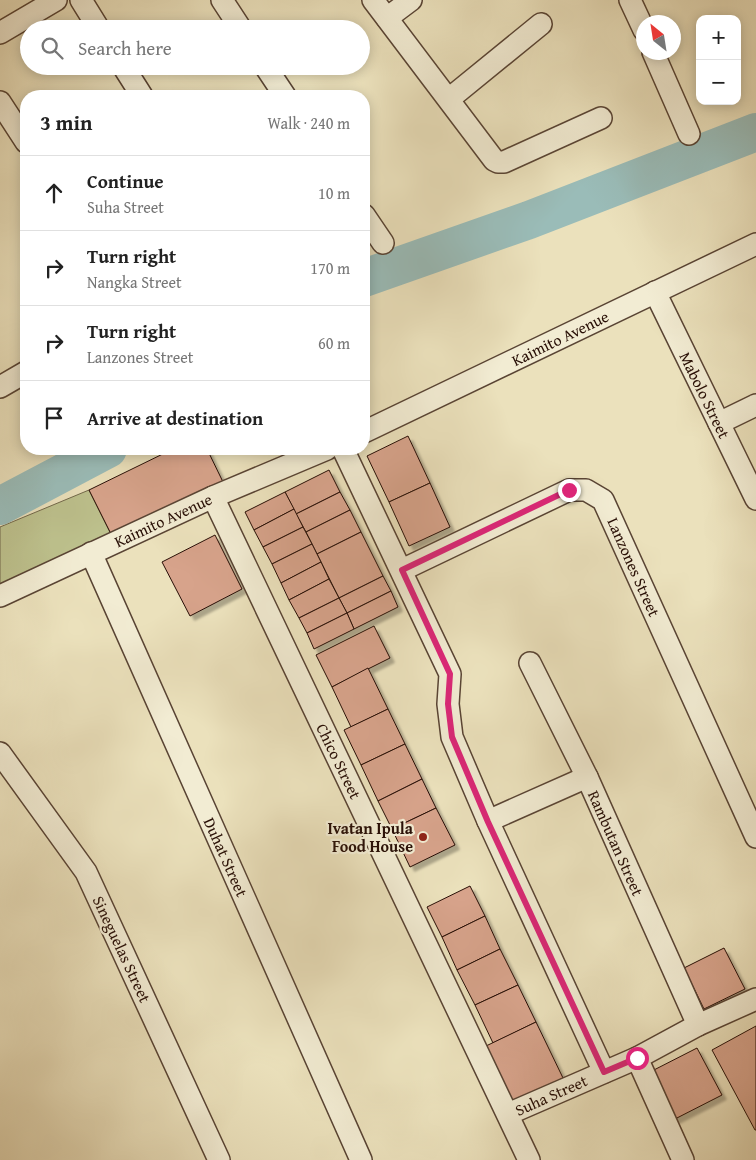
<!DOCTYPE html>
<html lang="en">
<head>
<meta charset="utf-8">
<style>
	body { margin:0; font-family:"Gentium Book Plus",serif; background:#f2f2f2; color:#222 }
	.controls { position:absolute; right:15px; top:15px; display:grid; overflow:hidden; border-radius:10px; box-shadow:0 2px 12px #0003 }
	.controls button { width:45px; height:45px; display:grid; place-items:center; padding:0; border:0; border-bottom:1px solid #e0e0e0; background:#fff; color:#222; font:25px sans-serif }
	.compass { position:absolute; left:636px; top:15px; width:45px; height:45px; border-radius:50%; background:#fff; box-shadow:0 2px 12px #0003; rotate:330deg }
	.stop { position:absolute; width:15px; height:15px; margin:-11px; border:4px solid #db2777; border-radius:50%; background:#fff }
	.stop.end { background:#db2777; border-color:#fff; box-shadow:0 1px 5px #0008 }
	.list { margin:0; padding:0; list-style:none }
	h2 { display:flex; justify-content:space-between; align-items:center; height:65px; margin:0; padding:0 20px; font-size:21px }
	h2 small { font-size:16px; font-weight:400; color:#767676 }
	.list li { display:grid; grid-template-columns:32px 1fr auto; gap:15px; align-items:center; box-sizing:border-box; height:75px; padding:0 20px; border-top:1px solid #e0e0e0 }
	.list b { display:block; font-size:19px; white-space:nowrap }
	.list p { margin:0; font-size:16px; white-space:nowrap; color:#767676 }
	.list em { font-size:16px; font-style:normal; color:#767676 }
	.icon { flex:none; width:28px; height:28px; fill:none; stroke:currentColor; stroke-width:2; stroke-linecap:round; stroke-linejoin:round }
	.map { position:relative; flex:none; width:756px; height:1160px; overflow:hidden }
	.search { position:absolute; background:#fff; box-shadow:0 2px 12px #0003; left:20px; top:20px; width:350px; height:55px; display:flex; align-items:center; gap:12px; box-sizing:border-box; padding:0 18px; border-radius:28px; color:#767676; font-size:19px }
	.panel { position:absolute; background:#fff; box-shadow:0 2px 12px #0003; left:20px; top:90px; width:350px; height:365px; border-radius:20px }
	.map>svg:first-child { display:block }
	.green { fill:#bdc18d; stroke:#72684a }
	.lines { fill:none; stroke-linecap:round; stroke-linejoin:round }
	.river { stroke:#9abcb8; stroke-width:38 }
	.building { fill:#d7a38b; stroke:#280f06; filter:url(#shadow) }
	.street-casing { stroke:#594434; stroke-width:24 }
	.street { stroke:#f2ecd3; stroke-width:21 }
	.route { stroke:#db2777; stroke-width:6 }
	.poi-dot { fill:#8f2418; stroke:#f2ecd3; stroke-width:2 }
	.labels { text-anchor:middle; stroke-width:4.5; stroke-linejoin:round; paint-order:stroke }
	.street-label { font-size:16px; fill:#280f06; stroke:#f2ecd3 }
	.poi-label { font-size:16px; font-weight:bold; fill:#280f06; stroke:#f2ecd3; text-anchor:end }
</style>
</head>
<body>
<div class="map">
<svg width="756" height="1160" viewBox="0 0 756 1160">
	<defs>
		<filter id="shadow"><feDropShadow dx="4.5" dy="4.5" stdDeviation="1" flood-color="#0004"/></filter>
	</defs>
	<rect width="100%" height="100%" fill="#ebe1bc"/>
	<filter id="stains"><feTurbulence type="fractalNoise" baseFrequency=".004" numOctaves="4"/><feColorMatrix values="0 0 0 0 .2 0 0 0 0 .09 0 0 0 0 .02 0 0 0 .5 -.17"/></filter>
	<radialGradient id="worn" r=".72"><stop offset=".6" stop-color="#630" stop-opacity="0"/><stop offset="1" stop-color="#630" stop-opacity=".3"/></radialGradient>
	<polygon class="green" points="89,490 112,536 0,586 0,527"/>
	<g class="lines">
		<g class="river">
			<polyline points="364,278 529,220 756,132"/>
			<polyline points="0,506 108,449"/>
		</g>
	</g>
	<g class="building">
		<polygon points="408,436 430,483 389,502 367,456"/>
		<polygon points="173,449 207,449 223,482 112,536 89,490"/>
		<polygon points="329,470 340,492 296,514 285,492"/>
		<polygon points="430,483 450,527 409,546 389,502"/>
		<polygon points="285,492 294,509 254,530 245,512"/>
		<polygon points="340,492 350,510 306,532 296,514"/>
		<polygon points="294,509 303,527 263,547 254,530"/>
		<polygon points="350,510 361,532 317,554 306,532"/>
		<polygon points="303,527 312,544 272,564 263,547"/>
		<polygon points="361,532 383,576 339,598 317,554"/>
		<polygon points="215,535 242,589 190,616 162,562"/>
		<polygon points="312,544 321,562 281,583 272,564"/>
		<polygon points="321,562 329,579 289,600 281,583"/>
		<polygon points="383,576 391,591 347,613 339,598"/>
		<polygon points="329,579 339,598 299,618 289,600"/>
		<polygon points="391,591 398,607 354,629 347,613"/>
		<polygon points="339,598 347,613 307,633 299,618"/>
		<polygon points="347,613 354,629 314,649 307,633"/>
		<polygon points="374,626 390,658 332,687 316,655"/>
		<polygon points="368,668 388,709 351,727 332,687"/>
		<polygon points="388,709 405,744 361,765 344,730"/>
		<polygon points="405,744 422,779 378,801 361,765"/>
		<polygon points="422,779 436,808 392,829 378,801"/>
		<polygon points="436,808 455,845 410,867 392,829"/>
		<polygon points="470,886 485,916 442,937 427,907"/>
		<polygon points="485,916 500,949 457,970 442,937"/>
		<polygon points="724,948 745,989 704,1009 684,968"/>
		<polygon points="500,949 518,985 475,1005 457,970"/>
		<polygon points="518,985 536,1022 493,1043 475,1005"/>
		<polygon points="536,1022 563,1078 513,1102 486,1046"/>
		<polygon points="756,1026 756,1130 755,1130 712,1050"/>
		<polygon points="697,1048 722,1095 673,1120 648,1073"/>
	</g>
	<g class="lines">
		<g class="street-casing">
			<g id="street">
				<polyline points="81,0 99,29"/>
				<polyline points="222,0 241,29"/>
				<polyline points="373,0 494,160 498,162 504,162 601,118"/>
				<polyline points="630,0 644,30"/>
				<polyline points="387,18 411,0"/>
				<polyline points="0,33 56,0"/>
				<polyline points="653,52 689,134"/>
				<polyline points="123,66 142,96"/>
				<polyline points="265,66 285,96"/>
				<polyline points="449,99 541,24"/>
				<polyline points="0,102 26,142"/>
				<polyline points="364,215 383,243"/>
				<polyline points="655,292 756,499"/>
				<polyline points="0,387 26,372"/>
				<polyline points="719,423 756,405"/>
				<polyline points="364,432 756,244"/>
				<polyline points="343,449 450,674 448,704 452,737 488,821 604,1072"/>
				<polyline points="213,497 529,1160"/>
				<polyline points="91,553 361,1160"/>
				<polyline points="402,570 569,490 586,490 603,500 756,837"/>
				<polyline points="0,596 213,497 327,449"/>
				<polyline points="530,663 587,777 698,1025"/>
				<polyline points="0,753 86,872 219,1160"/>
				<polyline points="488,821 587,777"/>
				<polyline points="637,1058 683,1160"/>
				<polyline points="508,1114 637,1058 698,1025 756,999"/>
			</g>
		</g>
		<use href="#street" class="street"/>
	</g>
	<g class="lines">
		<polyline class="route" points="569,490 402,570 450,674 448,704 452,737 488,822 604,1072 637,1058"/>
	</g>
	<circle class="poi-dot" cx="423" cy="837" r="5"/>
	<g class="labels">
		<g class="street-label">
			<text transform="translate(560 338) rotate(-26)" y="6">Kaimito Avenue</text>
			<text transform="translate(705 395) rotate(64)" y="6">Mabolo Street</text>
			<text transform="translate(163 520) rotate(-25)" y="6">Kaimito Avenue</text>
			<text transform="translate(634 567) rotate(66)" y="6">Lanzones Street</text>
			<text transform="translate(339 761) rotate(64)" y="6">Chico Street</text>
			<text transform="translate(616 843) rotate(66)" y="6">Rambutan Street</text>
			<text transform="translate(226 857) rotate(66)" y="6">Duhat Street</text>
			<text transform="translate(122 949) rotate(65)" y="6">Sineguelas Street</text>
			<text transform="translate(551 1095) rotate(-24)" y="6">Suha Street</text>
		</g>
		<g class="poi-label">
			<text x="413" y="834">Ivatan Ipula<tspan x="413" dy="18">Food House</tspan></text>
		</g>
	</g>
	<rect width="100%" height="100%" filter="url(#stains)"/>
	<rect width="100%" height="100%" fill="url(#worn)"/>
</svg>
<div class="controls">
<button>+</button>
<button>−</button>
</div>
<svg class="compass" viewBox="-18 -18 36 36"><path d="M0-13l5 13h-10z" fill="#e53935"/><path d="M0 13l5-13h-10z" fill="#767676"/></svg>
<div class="stop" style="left:637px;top:1058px"></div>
<div class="stop end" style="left:569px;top:490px"></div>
<div class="search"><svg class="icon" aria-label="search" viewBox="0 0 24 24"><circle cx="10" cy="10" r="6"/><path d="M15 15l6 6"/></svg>Search here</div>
<section class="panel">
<h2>3 min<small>Walk · 240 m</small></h2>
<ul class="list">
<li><svg class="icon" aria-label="ahead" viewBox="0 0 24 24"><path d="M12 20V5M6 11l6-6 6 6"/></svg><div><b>Continue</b><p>Suha Street</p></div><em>10 m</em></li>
<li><svg class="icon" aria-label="right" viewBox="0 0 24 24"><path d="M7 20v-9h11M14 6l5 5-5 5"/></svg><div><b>Turn right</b><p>Nangka Street</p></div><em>170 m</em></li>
<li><svg class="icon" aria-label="right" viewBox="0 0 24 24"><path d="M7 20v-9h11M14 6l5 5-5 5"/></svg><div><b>Turn right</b><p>Lanzones Street</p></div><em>60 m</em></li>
<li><svg class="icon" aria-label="arrive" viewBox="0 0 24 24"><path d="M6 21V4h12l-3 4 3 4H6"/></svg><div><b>Arrive at destination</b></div></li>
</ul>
</section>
</div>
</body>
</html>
